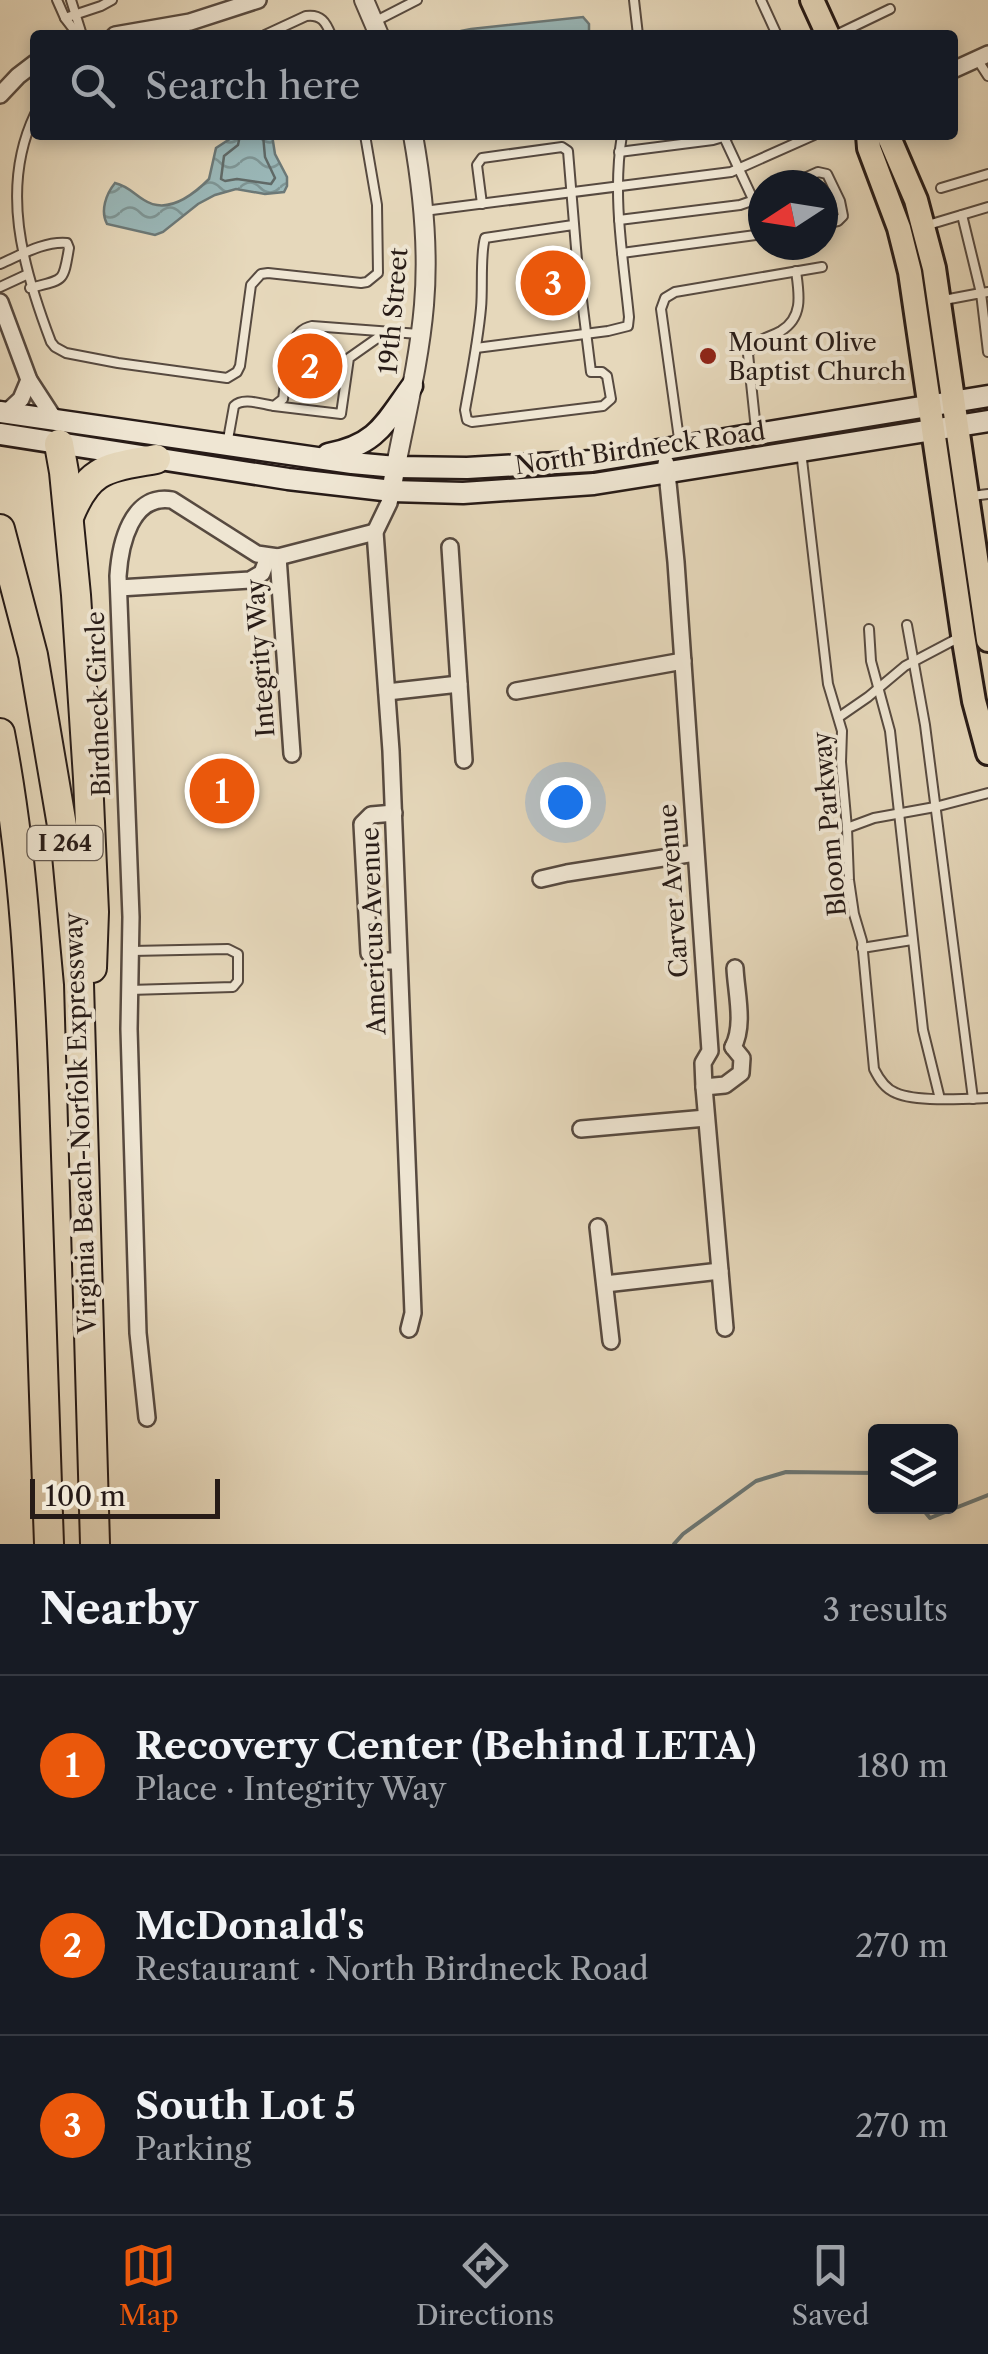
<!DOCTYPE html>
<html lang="en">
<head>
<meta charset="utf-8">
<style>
	body { margin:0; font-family:"Libre Caslon Text",serif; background:#242831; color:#f1f3f6 }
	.controls { position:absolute; right:30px; bottom:30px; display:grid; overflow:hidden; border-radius:10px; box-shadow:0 5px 15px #0003 }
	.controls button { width:90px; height:90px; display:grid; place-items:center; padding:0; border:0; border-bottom:2px solid #363941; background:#171b24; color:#f1f3f6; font:50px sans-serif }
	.compass { position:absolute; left:748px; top:170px; width:90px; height:90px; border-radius:50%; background:#171b24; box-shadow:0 5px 15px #0003; rotate:258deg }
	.scale { position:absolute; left:30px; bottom:25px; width:190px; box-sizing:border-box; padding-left:10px; border:5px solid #271b17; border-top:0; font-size:28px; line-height:35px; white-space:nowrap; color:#271b17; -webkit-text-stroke:8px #efe6d3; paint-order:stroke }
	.you { position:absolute; left:565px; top:802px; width:35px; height:35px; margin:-25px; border:8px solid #fff; border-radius:50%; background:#1a73e8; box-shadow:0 0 0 15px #1a73e833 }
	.badge { display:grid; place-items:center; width:65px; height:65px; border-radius:50%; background:#ea580c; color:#fff; font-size:32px; font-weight:700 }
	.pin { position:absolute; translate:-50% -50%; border:5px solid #fff; box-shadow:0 2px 10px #0006 }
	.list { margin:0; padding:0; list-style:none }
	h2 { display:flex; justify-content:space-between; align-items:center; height:130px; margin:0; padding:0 40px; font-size:42px }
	h2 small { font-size:32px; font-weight:400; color:#9ea1a6 }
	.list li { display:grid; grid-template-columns:65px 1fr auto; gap:30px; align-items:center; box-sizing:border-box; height:180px; padding:0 40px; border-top:2px solid #363941 }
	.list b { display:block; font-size:38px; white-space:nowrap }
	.list p { margin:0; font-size:32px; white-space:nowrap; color:#9ea1a6 }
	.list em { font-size:32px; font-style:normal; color:#9ea1a6 }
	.icon { flex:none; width:55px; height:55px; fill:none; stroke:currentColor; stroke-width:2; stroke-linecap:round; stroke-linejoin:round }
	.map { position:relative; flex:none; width:988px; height:1544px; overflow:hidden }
	.search { position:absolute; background:#171b24; box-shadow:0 5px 15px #0003; left:30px; right:30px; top:30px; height:110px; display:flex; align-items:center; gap:25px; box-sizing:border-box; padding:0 35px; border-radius:10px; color:#9ea1a6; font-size:38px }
	.sheet { height:670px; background:#171b24 }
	nav { display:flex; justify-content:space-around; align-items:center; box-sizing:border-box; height:140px; border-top:2px solid #363941; background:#171b24; font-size:28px; color:#9ea1a6 }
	nav a { display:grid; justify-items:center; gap:5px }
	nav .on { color:#ea580c }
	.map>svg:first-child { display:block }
	.water { fill:url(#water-waves); stroke:#6c7978; stroke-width:2.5 }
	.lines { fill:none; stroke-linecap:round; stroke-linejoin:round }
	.shore { stroke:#606a68; stroke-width:2.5 }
	.stream { stroke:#6c7978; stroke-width:4 }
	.service-casing { stroke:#574a40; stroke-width:12 }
	.minor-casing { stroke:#574a40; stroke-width:20 }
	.tertiary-casing { stroke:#574a40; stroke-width:22 }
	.secondary-casing { stroke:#271b17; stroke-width:25 }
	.primary-casing { stroke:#271b17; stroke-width:28 }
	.motorway-casing { stroke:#271b17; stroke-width:32 }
	.service { stroke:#efe6d3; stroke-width:8 }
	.minor { stroke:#efe6d3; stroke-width:15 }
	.tertiary { stroke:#efe6d3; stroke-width:18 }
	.secondary { stroke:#efe6d3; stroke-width:20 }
	.primary { stroke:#e6d8bb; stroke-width:22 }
	.motorway { stroke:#e6d8bb; stroke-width:28 }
	.poi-dot { fill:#8f2418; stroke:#efe6d3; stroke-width:4 }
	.labels { text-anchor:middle; stroke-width:8; stroke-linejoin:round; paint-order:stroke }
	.shield { fill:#efe6d3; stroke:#63584f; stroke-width:2.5 }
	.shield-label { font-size:22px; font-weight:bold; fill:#271b17 }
	.street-label { font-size:25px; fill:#271b17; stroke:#efe6d3 }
	.poi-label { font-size:25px; fill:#271b17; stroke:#efe6d3; text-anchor:start }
</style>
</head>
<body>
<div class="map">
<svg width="988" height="1544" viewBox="0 0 988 1544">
	<defs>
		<pattern id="water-waves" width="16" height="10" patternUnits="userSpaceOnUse" patternTransform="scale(2.5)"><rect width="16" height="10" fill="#9ab8b9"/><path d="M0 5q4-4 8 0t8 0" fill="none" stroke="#7e9595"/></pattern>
	</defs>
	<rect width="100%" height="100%" fill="#e6d8bb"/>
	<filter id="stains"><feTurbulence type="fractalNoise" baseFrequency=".002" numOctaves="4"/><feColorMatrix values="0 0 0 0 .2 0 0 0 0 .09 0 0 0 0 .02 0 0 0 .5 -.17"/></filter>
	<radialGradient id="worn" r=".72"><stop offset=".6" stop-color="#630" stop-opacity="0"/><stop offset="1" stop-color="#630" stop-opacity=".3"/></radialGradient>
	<g class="water">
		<polygon points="583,17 589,24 589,35 455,35 461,31 471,29"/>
		<path d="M236 135H272L275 154 287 177V186L284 192 265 194 236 189 215 195 198 204 163 232 155 235 107 224C100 211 106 194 115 183 128 186 134 194 144 200 167 215 192 196 209 179L216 148Z"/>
	</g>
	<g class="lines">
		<polyline class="shore" points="240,135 238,145 224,156 221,179 225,181 237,179 271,184 275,178 265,157 263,135"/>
		<g class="stream">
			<polyline points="920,1506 930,1518 988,1495"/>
			<polyline points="674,1544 683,1534 756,1481 786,1472 876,1473"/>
		</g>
		<g class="service-casing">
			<g id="service">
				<polyline points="57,0 65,18 78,35"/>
				<polyline points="71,0 82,35"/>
				<polyline points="634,0 638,35"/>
				<polyline points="761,0 777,35"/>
				<polyline points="65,18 101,6 112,0"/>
				<polyline points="374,22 417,0"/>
				<path d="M265 35 306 16C321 14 326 22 331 35"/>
				<polyline points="836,35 890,9"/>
				<polyline points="977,59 988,76"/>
				<path d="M35 114C0 187 22 266 51 342L55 347 66 353 118 363 227 378 237 372 240 366 251 285 261 274 268 273 361 283 367 282 378 273 377 205 365 135"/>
				<polyline points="723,135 758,210 763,227"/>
				<polyline points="619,152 713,140 730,135"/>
				<polyline points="789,185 818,172 827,174 840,201 843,216 838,221 823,224"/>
				<polyline points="941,188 988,174"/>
				<path d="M482 204 477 165 482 158 562 147 568 151 577 260 591 372H602L607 376 611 399 603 406 472 422 467 420 465 410C471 376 478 342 481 308 483 289 480 254 485 238L573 225"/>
				<polyline points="424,211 731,172 814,135"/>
				<polyline points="962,215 981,293 988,292"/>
				<polyline points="619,220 740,205 763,197"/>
				<polyline points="928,225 988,207"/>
				<polyline points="622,253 763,234"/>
				<path d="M0 264C21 255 44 241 67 243L69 248C63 283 65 279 30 288"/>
				<polyline points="0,287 26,275"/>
				<polyline points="944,300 981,293 988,352"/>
				<path d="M476 348 608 331 628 326 629 317C623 257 612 195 622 135"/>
				<polyline points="274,406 341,414 349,358 386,332"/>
				<path d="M756 430 748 354C759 336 765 340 781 331 804 317 799 293 796 271"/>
				<path d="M227 445 234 406C243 397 261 404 274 406L283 399C287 375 284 332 312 326L419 334"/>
				<polyline points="680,446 661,309 665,298 675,292 822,267"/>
				<path d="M801 451 828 684 842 731 841 762 847 828 849 880 854 914 862 941 874 1069C879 1079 885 1089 896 1093 916 1102 965 1099 988 1098"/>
				<polyline points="972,496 988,494"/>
				<polyline points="907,625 925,725 973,1099"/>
				<polyline points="869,629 871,661 890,731 923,1030 940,1099"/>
				<polyline points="839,717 868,697 905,666 960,637"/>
				<polyline points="847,828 874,818 935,807 988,793"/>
				<polyline points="862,948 912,940"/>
				<polyline points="129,990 233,987 238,981 238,954 228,949 132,951"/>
			</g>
		</g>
		<g class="minor-casing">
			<g id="minor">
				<polyline points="115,35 190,22 258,0"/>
				<polyline points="953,70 988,54"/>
				<polyline points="0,95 18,76 35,63"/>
				<polyline points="0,302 29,380 55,420"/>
				<polyline points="6,413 21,399 29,380"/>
				<polyline points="666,463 676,562 710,1051 703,1063 704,1087 725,1328"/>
				<polyline points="392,491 389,503 375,532 391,751 413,1313 409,1329"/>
				<polyline points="450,547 464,760"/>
				<polyline points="278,557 292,754"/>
				<polyline points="119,588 250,580 262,573 268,557"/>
				<polyline points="516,691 683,661"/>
				<polyline points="387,692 459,684"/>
				<polyline points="394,813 371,815 362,824 369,953 376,961 398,961"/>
				<polyline points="541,879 567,873 695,853"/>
				<path d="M733 1047C745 1025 736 992 735 968"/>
				<polyline points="704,1087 725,1085 741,1073 742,1058 733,1047"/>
				<polyline points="581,1129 706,1118"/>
				<polyline points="598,1227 611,1341"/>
				<polyline points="605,1284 720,1271"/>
				<path d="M147 1418 138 1333 129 1029 131 917 118 576C120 545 131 493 172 500L257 554 278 557 375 532"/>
			</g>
		</g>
		<g class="tertiary-casing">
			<g id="tertiary">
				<polyline points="364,0 379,35"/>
				<path d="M393 481C404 422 419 364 424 305 429 247 423 191 413 135"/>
			</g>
		</g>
		<g class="secondary-casing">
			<g id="secondary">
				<polyline points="0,412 352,463 396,467 467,468 592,461 988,396"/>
				<polyline points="0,434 288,479 392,491 463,493 594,484 988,421"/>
				<path d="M328 454C377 445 385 423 412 386"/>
			</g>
		</g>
		<g class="primary-casing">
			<g id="primary">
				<polyline points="812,0 828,35"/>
				<polyline points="868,135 869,148 899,228 910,272 963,635 974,701 988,753"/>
				<polyline points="888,135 916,200 934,268 988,640"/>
			</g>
		</g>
		<g class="motorway-casing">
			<g id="motorway">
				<polyline points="59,444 64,472 76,595 88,778 94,912 92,968"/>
				<path d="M69 517C89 467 107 468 156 459"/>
				<polyline points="0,529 33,655 67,855 79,984 95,1544"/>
				<path d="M0 733C25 862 31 995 35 1126 41 1266 44 1405 49 1544"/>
			</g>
		</g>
		<use href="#service" class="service"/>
		<use href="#minor" class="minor"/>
		<use href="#tertiary" class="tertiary"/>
		<use href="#secondary" class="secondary"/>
		<use href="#primary" class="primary"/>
		<use href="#motorway" class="motorway"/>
	</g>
	<circle class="poi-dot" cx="708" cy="356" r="10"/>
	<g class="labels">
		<rect class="shield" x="27.5" y="826" width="75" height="34" rx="8"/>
		<g class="shield-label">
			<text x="65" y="851">I 264</text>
		</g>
		<g class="street-label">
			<text transform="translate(393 311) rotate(-85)" y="9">19th Street</text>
			<text transform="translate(640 448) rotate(-8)" y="9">North Birdneck Road</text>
			<text transform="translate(260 658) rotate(-94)" y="9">Integrity Way</text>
			<text transform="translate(98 704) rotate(-92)" y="9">Birdneck Circle</text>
			<text transform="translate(829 824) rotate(-95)" y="9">Bloom Parkway</text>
			<text transform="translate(673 891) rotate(-94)" y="9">Carver Avenue</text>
			<text transform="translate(373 931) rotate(-92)" y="9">Americus Avenue</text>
			<text transform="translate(80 1123) rotate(-92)" y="9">Virginia Beach-Norfolk Expressway</text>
		</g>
		<g class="poi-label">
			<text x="728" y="351">Mount Olive<tspan x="728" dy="29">Baptist Church</tspan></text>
		</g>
	</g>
	<rect width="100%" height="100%" filter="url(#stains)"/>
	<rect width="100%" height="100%" fill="url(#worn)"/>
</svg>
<div class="controls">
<button><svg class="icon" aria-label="layers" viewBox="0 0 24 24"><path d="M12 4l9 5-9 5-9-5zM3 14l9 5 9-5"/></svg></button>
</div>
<svg class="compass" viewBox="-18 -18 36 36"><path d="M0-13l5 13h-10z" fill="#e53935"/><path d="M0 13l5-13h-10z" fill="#9ea1a6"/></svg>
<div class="scale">100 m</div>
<div class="you"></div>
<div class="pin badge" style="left:222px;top:791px">1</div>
<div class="pin badge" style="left:310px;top:366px">2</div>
<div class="pin badge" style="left:553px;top:283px">3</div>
<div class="search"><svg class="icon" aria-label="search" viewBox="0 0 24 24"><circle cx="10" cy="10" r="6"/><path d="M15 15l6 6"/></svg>Search here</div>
</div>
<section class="sheet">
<h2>Nearby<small>3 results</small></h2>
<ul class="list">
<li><span class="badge">1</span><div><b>Recovery Center (Behind LETA)</b><p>Place · Integrity Way</p></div><em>180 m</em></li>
<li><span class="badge">2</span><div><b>McDonald's</b><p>Restaurant · North Birdneck Road</p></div><em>270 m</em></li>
<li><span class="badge">3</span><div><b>South Lot 5</b><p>Parking</p></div><em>270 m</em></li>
</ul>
</section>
<nav>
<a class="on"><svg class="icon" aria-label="map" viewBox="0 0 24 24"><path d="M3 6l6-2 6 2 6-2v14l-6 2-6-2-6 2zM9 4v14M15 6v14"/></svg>Map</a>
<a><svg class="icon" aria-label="directions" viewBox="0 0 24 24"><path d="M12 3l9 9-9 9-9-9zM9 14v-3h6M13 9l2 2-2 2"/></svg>Directions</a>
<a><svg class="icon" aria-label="saved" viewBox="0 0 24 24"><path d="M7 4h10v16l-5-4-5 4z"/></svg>Saved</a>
</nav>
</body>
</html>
